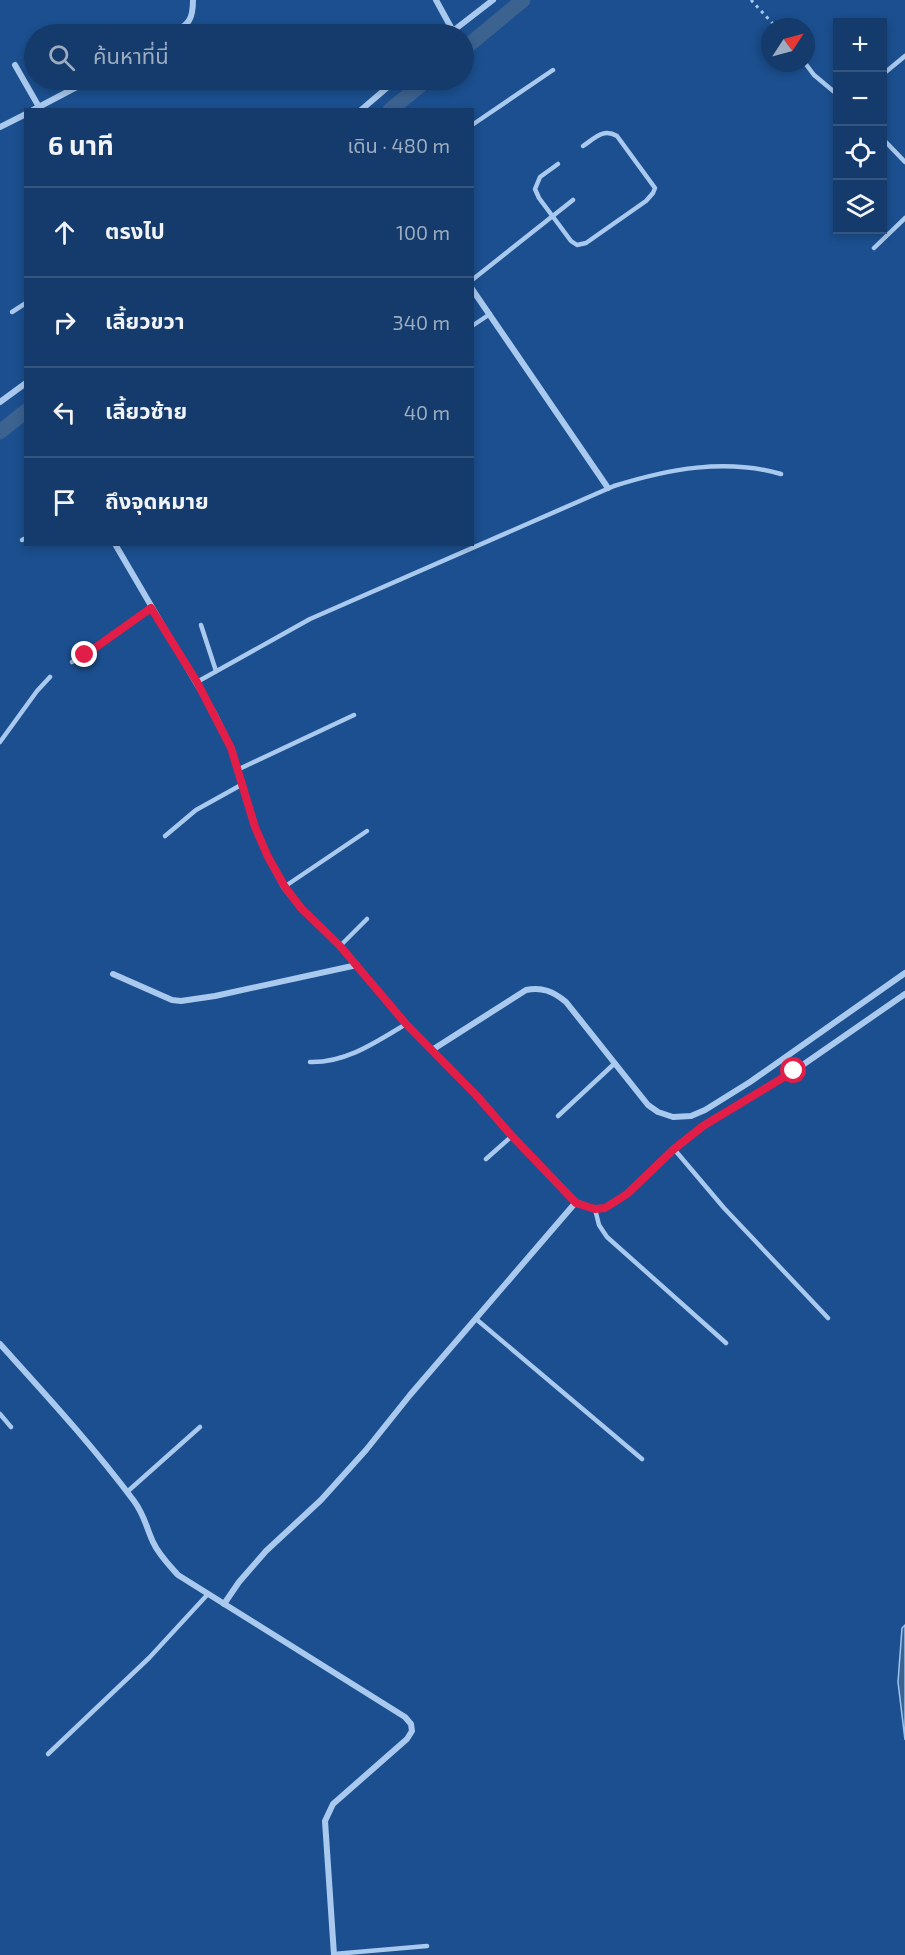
<!DOCTYPE html>
<html lang="th">
<head>
<meta charset="utf-8">
<style>
	body { margin:0; font-family:"Exo 2","Noto Sans Thai",sans-serif; background:#1d4271; color:#f1f3f6 }
	.controls { position:absolute; right:18px; top:18px; display:grid; overflow:hidden; border-radius:0px; box-shadow:0 3px 9px #0003 }
	.controls button { width:54px; height:54px; display:grid; place-items:center; padding:0; border:0; border-bottom:2px solid #33557e; background:#143b6b; color:#f1f3f6; font:30px sans-serif }
	.compass { position:absolute; left:761px; top:18px; width:54px; height:54px; border-radius:50%; background:#143b6b; box-shadow:0 3px 9px #0003; rotate:54deg }
	.stop { position:absolute; width:18px; height:18px; margin:-14px; border:4px solid #e11d48; border-radius:50%; background:#fff }
	.stop.end { background:#e11d48; border-color:#fff; box-shadow:0 2px 6px #0008 }
	.list { margin:0; padding:0; list-style:none }
	h2 { display:flex; justify-content:space-between; align-items:center; height:78px; margin:0; padding:0 24px; font-size:26px }
	h2 small { font-size:20px; font-weight:400; color:#9dadc1 }
	.list li { display:grid; grid-template-columns:39px 1fr auto; gap:18px; align-items:center; box-sizing:border-box; height:90px; padding:0 24px; border-top:2px solid #33557e }
	.list b { display:block; font-size:22px; white-space:nowrap }
	.list em { font-size:20px; font-style:normal; color:#9dadc1 }
	.icon { flex:none; width:33px; height:33px; fill:none; stroke:currentColor; stroke-width:2; stroke-linecap:round; stroke-linejoin:round }
	.map { position:relative; flex:none; width:905px; height:1955px; overflow:hidden }
	.search { position:absolute; background:#143b6b; box-shadow:0 3px 9px #0003; left:24px; top:24px; width:450px; height:66px; display:flex; align-items:center; gap:15px; box-sizing:border-box; padding:0 21px; border-radius:33px; color:#9dadc1; font-size:22px }
	.panel { position:absolute; background:#143b6b; box-shadow:0 3px 9px #0003; left:24px; top:108px; width:450px; height:438px; border-radius:0px }
	.map>svg:first-child { display:block }
	.water { fill:#3c6290; stroke:#9cc4f0; stroke-width:1.5 }
	.lines { fill:none; stroke-linecap:round; stroke-linejoin:round }
	.canal { stroke:#3c6290; stroke-width:15 }
	.path { stroke:#a9c9ee; stroke-width:3; stroke-dasharray:3 4.5; stroke-linecap:butt }
	.service { stroke:#a9c9ee; stroke-width:4.5 }
	.minor { stroke:#a9c9ee; stroke-width:6 }
	.route { stroke:#e11d48; stroke-width:8 }
</style>
</head>
<body>
<div class="map">
<svg width="905" height="1955" viewBox="0 0 905 1955">
	<rect width="100%" height="100%" fill="#1b4f8f"/>
	<polygon class="water" points="905,1625 905,1740 898,1682 902,1628"/>
	<g class="lines">
		<g class="canal">
			<polyline points="464,49 523,0"/>
			<polyline points="390,110 427,80"/>
			<polyline points="0,432 26,411"/>
		</g>
		<polyline class="path" points="751,0 776,27"/>
		<g class="service">
			<polyline points="805,63 814,75 838,95"/>
			<polyline points="882,75 905,56"/>
			<polyline points="472,125 553,70"/>
			<polyline points="882,138 905,162"/>
			<path d="M558 164 540 177 535 189 539 198 571 241 577 245 586 243 646 201 653 193 655 188 617 136C603 128 595 138 583 146"/>
			<polyline points="874,248 905,218"/>
			<polyline points="472,280 573,200"/>
			<polyline points="12,312 26,303"/>
			<polyline points="472,326 490,314"/>
			<polyline points="22,540 26,538"/>
			<polyline points="201,625 216,671"/>
			<polyline points="72,662 97,647 151,607"/>
			<path d="M197 682 310 619 614 486C668 469 726 458 781 474"/>
			<polyline points="0,742 37,691 50,677"/>
			<polyline points="237,770 354,715"/>
			<polyline points="165,836 196,810 241,785"/>
			<polyline points="284,887 367,831"/>
			<polyline points="340,946 367,919"/>
			<path d="M310 1062C346 1063 376 1042 406 1024"/>
			<polyline points="558,1116 615,1063"/>
			<polyline points="674,1149 724,1208 828,1318"/>
			<polyline points="486,1159 512,1136"/>
			<polyline points="595,1209 599,1225 607,1237 726,1343"/>
			<polyline points="476,1319 642,1459"/>
			<polyline points="0,1414 11,1427"/>
			<polyline points="127,1492 200,1427"/>
			<polyline points="48,1754 149,1658 208,1594"/>
			<polyline points="334,1954 427,1946"/>
		</g>
		<g class="minor">
			<polyline points="436,0 453,31"/>
			<path d="M172 34C189 24 193 20 193 0"/>
			<polyline points="449,34 493,0"/>
			<polyline points="15,65 39,107"/>
			<polyline points="33,110 90,80"/>
			<polyline points="361,110 396,80"/>
			<polyline points="0,127 26,114"/>
			<polyline points="472,289 608,488"/>
			<polyline points="0,402 26,383"/>
			<polyline points="115,544 215,715 231,748 255,827 268,857 284,887 301,908 340,946 406,1024 476,1095 512,1136 576,1202 595,1209 605,1208 627,1194 674,1149 703,1126 794,1071 905,994"/>
			<polyline points="113,974 172,1000 181,1001 215,996 357,965"/>
			<path d="M432 1050 526 990C542 987 553 991 566 1002L648 1105 658 1112 673 1117 691 1116 705 1110 750 1082 905 973"/>
			<path d="M0 1344C46 1395 93 1446 134 1501 145 1516 146 1527 153 1542 159 1555 169 1565 178 1575L405 1717 411 1724 412 1731 407 1739 333 1804 325 1821 334 1955"/>
			<polyline points="224,1604 239,1582 266,1551 321,1500 366,1450 410,1395 576,1202"/>
		</g>
	</g>
	<g class="lines">
		<polyline class="route" points="85,655 151,608 197,682 231,748 255,827 268,857 285,887 301,908 340,946 406,1024 476,1095 512,1136 576,1203 595,1209 605,1208 627,1194 674,1149 703,1126 794,1071"/>
	</g>
</svg>
<div class="controls">
<button>+</button>
<button>−</button>
<button><svg class="icon" aria-label="locate" viewBox="0 0 24 24"><circle cx="12" cy="12" r="6"/><path d="M12 2v4M12 18v4M2 12h4M18 12h4"/></svg></button>
<button><svg class="icon" aria-label="layers" viewBox="0 0 24 24"><path d="M12 4l9 5-9 5-9-5zM3 14l9 5 9-5"/></svg></button>
</div>
<svg class="compass" viewBox="-18 -18 36 36"><path d="M0-13l5 13h-10z" fill="#e53935"/><path d="M0 13l5-13h-10z" fill="#9dadc1"/></svg>
<div class="stop" style="left:794px;top:1071px"></div>
<div class="stop end" style="left:85px;top:655px"></div>
<div class="search"><svg class="icon" aria-label="search" viewBox="0 0 24 24"><circle cx="10" cy="10" r="6"/><path d="M15 15l6 6"/></svg>ค้นหาที่นี่</div>
<section class="panel">
<h2>6 นาที<small>เดิน · 480 m</small></h2>
<ul class="list">
<li><svg class="icon" aria-label="ahead" viewBox="0 0 24 24"><path d="M12 20V5M6 11l6-6 6 6"/></svg><div><b>ตรงไป</b></div><em>100 m</em></li>
<li><svg class="icon" aria-label="right" viewBox="0 0 24 24"><path d="M7 20v-9h11M14 6l5 5-5 5"/></svg><div><b>เลี้ยวขวา</b></div><em>340 m</em></li>
<li><svg class="icon" aria-label="left" viewBox="0 0 24 24"><path d="M17 20v-9H6M10 6l-5 5 5 5"/></svg><div><b>เลี้ยวซ้าย</b></div><em>40 m</em></li>
<li><svg class="icon" aria-label="arrive" viewBox="0 0 24 24"><path d="M6 21V4h12l-3 4 3 4H6"/></svg><div><b>ถึงจุดหมาย</b></div></li>
</ul>
</section>
</div>
</body>
</html>
